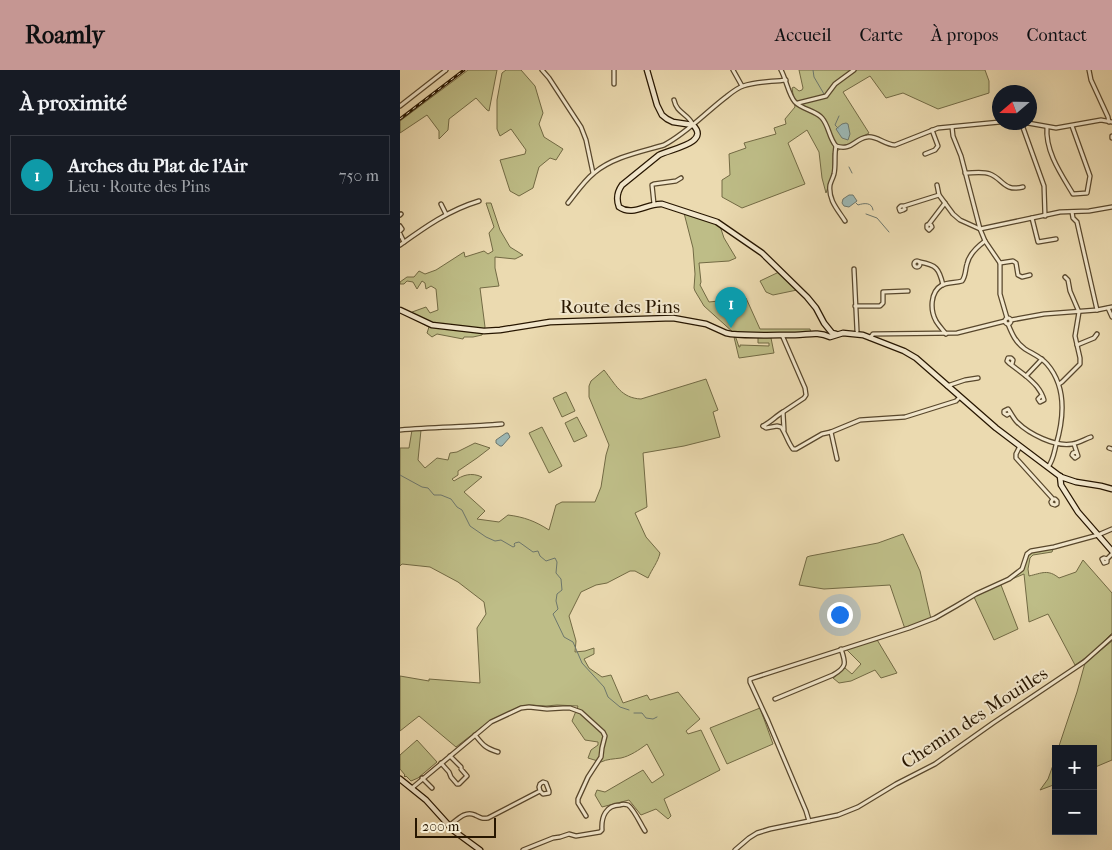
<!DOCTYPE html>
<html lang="fr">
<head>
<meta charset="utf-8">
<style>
	body { margin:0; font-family:"IM FELL French Canon",serif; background:#242831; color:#f1f3f6 }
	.controls { position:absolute; right:15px; bottom:15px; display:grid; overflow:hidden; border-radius:0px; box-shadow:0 5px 20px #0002 }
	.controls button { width:45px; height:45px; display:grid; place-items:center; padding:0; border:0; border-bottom:1px solid #363941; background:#171b24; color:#f1f3f6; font:25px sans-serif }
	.compass { position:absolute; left:592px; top:15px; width:45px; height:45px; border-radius:50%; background:#171b24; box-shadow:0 5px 20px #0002; rotate:250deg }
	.scale { position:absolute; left:15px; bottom:12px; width:81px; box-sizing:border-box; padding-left:5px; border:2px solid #271600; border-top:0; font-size:14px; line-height:18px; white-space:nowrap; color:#271600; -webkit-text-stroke:4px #f2e7cc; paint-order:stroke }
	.you { position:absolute; left:439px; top:544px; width:18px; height:18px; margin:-12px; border:4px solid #fff; border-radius:50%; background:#1a73e8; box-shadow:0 0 0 8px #1a73e833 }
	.badge { display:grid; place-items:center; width:32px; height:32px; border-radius:50%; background:#c59692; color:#fff; font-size:16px; font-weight:700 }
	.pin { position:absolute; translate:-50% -41px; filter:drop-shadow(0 1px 2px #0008) }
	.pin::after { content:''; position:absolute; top:26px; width:18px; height:15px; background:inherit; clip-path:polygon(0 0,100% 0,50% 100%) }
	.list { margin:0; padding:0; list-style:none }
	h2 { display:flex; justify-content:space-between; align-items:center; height:65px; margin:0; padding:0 20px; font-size:21px }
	h2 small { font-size:16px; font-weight:400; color:#9ea1a6 }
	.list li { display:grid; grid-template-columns:32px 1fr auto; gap:15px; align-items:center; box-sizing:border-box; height:80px; margin:0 10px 10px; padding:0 10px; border:1px solid #363941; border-radius:0px }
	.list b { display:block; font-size:19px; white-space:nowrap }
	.list p { margin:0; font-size:16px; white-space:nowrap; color:#9ea1a6 }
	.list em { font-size:16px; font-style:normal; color:#9ea1a6 }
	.map { position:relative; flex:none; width:712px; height:780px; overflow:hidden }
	header { display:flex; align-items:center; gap:30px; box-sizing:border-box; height:70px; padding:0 25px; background:#c59692; color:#111 }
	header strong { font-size:24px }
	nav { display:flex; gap:28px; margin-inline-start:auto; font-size:18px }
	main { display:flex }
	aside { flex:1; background:#171b24 }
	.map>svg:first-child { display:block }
	.green { fill:#bebd87; stroke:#726a44 }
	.water { fill:#9cb8b5; stroke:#6d776d }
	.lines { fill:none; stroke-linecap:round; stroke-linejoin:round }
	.stream { stroke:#6d776d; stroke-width:1 }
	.street-casing { stroke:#58472c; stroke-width:5.5 }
	.secondary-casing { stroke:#271600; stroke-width:7 }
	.street { stroke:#f2e7cc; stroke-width:3 }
	.secondary { stroke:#f2e7cc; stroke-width:4.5 }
	.rail-casing { stroke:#271600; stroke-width:3 }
	.rail { stroke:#f2e7cc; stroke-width:1; stroke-dasharray:4; stroke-linecap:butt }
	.labels { text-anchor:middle; stroke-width:4; stroke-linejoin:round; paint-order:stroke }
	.street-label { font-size:19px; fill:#271600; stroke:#f2e7cc }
</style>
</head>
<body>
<header>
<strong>Roamly</strong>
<nav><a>Accueil</a><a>Carte</a><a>À propos</a><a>Contact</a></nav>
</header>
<main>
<aside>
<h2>À proximité<small></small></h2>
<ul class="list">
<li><span class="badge" style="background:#0f9aa8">1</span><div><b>Arches du Plat de l'Air</b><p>Lieu · Route des Pins</p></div><em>750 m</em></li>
</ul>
</aside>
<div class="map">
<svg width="712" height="780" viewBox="0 0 712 780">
	<rect width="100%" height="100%" fill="#ebdab0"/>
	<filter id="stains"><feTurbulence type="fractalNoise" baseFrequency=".004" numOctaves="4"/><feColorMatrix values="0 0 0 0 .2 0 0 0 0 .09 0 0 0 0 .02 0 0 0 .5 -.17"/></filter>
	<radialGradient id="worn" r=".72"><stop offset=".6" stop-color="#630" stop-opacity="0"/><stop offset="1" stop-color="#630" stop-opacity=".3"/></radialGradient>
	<g class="green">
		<polygon points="68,0 97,0 89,41 87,40 76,28 49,49 48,60 39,69 39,61 27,45 0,63 0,51"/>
		<polygon points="106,0 121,0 135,16 143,43 139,54 144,67 163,79 156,90 150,88 139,97 133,118 119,126 110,121 100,90 125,84 126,80 111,59 100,66 97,59 97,30 102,3"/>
		<polygon points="399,0 585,0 589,11 589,23 538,39 503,23 486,28 470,6 443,22 469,63 433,83 433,102 426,123 422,108 419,82 407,60 388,73 405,114 342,138 322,127 322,110 330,105 329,84 346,78 344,73 376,64 374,58 386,54 385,49 395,37 392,18 394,17 399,21 402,20 403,18"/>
		<polygon points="86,133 91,133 100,160 110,177 123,185 115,189 95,187 95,198 99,216 80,218 85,257 82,265 73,267 64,267 63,269 37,264 32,267 27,263 29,257 10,247 12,242 26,237 30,243 38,240 36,219 31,216 26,219 25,213 22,211 17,219 13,212 7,211 4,214 0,214 0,212 7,207 14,207 19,201 25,204 36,200 64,182 65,187 84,181 88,184 93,181 89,163 94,157"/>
		<polygon points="284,143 316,154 320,156 324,168 336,188 329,191 299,193 301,212 300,215 309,232 346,228 360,259 410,259 411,263 335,264 304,236 295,221 294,218 295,204 293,178"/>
		<polygon points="379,202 397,220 373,225 366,222 360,211"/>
		<polygon points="358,266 369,266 371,268 374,283 339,288 334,267 336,268 339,277 340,277 340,275 369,276 369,273 358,273"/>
		<path d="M204 300C216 315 221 328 241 329L306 309 318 340 313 342 320 367 284 376 243 383 247 437 235 443 246 467 260 483C258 492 252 499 248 508L235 501H230L207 513 196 515 181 522 169 546 176 571 175 582 185 581 194 578V584L184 589 189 598 202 607 211 605 223 633 247 625 250 630 278 622 300 649 286 661 288 664 301 660 320 700 264 729 271 746 268 749 256 739 241 745 229 730 202 737 195 725 197 720 205 722 243 700 252 713 264 705 247 674C239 680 230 686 221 688 214 689 207 689 201 692L188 688 191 680 198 675V672L185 670 172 651 178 636 157 635 146 636 130 635 121 636 91 650 56 677 19 646 0 661V606L29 611V609L80 613 77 558 86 544 84 532 58 512 30 497 2 494 0 496V378H9L12 360H21L18 390 25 398 37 388 48 390 50 383 57 382 75 373 90 378 77 388 58 401V405L52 409 54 411C63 405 71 402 82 407L64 422 85 441 77 449 99 452 108 445C124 447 135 451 149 460L156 435 162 432H195L201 417 206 385 209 375 189 327V316L191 311Z"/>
		<polygon points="166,322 175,341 162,347 153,328"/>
		<polygon points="177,347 187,366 174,372 165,353"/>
		<polygon points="142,357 162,396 149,403 129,363"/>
		<polygon points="503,464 520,501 531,549 505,559 490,515 424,519 399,515 407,487 410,486 478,473"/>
		<path d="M654 477 652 482 633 485 630 488 628 499 629 506C642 503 648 499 659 508L676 502 683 490 712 523V563L702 573 704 575 675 595 648 544 629 552 624 504 612 509 622 499 627 484Z"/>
		<polygon points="601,515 618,559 594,570 574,527 576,524"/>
		<polygon points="476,568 497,603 481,608 475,600 451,611 439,613 433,608 445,598 452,604 461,594 445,578"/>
		<polygon points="712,571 712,690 693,698 693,679 658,679 677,622 685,593"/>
		<polygon points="360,638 373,674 327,694 310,658"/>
		<polygon points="17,670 37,692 18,708 11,711 6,706 5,707 4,706 5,705 0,699 0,685"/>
		<polygon points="656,687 656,714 640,720 648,709"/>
	</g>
	<g class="water">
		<polygon points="446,53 448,54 450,64 448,70 442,68 436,59 442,54"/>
		<polygon points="449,125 453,125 457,131 449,137 444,136 442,133 443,129"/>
		<polygon points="106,363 108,363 110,367 102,376 100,376 96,373 96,370"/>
	</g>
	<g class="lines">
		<g class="stream">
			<polyline points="413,0 414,7 424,24"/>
			<polyline points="438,58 435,55 439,46"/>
			<polyline points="449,97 452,103"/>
			<path d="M456 133 458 135C464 133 472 132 473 140"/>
			<polyline points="466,144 477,148 489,162"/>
			<polyline points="0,405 22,417 28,418 34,425 41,425 51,429 57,437 62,440 70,456 86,467 95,471 101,470 113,477 115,476 114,474 115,473 119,472 133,482 138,481 140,486 146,491 155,488 157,492 156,503 161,509 162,520 157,524 156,531 158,539 153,544 164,567 173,572 182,593 204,617 208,627 220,637 229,640"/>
			<polyline points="234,643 242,643 246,648 253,649 257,647"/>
		</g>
		<g class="street-casing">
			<g id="street">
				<polyline points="142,0 149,8 181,57 186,70 193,103"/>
				<polyline points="333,0 342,16"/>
				<path d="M381 0C386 9 389 26 395 32 403 40 415 40 422 48 429 56 429 68 436 76 434 85 436 95 434 104 433 108 431 111 430 115 428 130 438 140 445 151"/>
				<polyline points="689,0 691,10 708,47 709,52"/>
				<polyline points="214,14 214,0"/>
				<path d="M274 30C277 44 288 43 293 55"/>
				<polyline points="398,33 426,26 435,14 454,0"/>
				<polyline points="0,36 46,0"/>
				<polyline points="621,52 644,116 645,146"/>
				<polyline points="622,52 656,58 701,50 712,52"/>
				<polyline points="552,57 553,66 561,86 580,159 585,171 600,193 600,224 607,248"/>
				<path d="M647 57C645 81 661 104 673 124L687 123 690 106 672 56"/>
				<polyline points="712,66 712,68"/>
				<path d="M436 76C452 81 454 69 467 67 476 65 485 75 495 75L538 58 600 52"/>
				<polyline points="525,84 535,80 538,76 532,60"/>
				<path d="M565 103C573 103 583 101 590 104 603 109 604 122 623 117"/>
				<polyline points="537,115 539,125 553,144 560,150 580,159 660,142 689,141 712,137"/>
				<path d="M168 133C176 123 184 111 194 103 213 87 240 82 264 75 287 63 305 43 326 27 331 23 337 18 343 16 357 11 371 12 386 10"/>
				<polyline points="41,134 46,144"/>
				<polyline points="254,134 252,115 254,114 276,111 281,108"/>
				<polyline points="504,136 505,139 503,140 500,141 499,138 501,136 504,136 539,125"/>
				<polyline points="672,142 673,148 677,152 697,240"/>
				<polyline points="0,145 1,144"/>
				<polyline points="632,148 638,172 656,169"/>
				<polyline points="529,154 531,155 532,157 529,160 527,158 527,155 529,154 545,133"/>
				<polyline points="0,156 2,159 0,161"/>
				<polyline points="0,164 4,172"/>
				<path d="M0 175C25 157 49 140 79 131"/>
				<circle cx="517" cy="194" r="3"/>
				<path d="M520 192C536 195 539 198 543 215"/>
				<polyline points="600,193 613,191 616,193 618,205 622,207 630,205"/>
				<polyline points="454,199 457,261"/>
				<polyline points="455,236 480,236 483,233 483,222 508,221"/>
				<polyline points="708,238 712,247"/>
				<circle cx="608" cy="251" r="3"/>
				<polyline points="611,250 644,244 697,240 712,237"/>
				<path d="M608 254C612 264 616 273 625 279 633 284 641 287 647 294 667 317 664 348 656 375 654 383 653 391 648 397"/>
				<path d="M546 264C543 260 539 256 536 251 530 240 530 222 542 215 548 212 556 213 562 211 566 206 565 200 567 194 569 184 577 177 585 171"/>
				<polyline points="382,265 405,318 406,325 404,328 383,342 384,360"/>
				<polyline points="470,268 473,264 557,263 605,251"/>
				<polyline points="677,275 694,268 697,264"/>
				<polyline points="612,294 613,290 611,288 608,288 607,291 609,293 626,306"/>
				<polyline points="659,314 662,312 680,294 680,288 675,266 679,242 670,221 668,210 665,207"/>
				<polyline points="547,316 565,310 578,308"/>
				<path d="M642 325 638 329 640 332 644 330C641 319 634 313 626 306L642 289"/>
				<path d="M610 343 607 345 604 343V341L608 339C611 343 614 349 617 352 629 364 655 377 672 374 679 373 685 369 691 367"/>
				<path d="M363 356 366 358 377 356 381 357C386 364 388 373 393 379H396L422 364 431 362 460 350 505 347 556 331 560 327"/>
				<path d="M363 356C371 352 376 346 383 342"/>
				<path d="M0 360C34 357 68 357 102 354"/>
				<polyline points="431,362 437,389"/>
				<polyline points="674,374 678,386 675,388 672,385 673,383 676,382"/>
				<polyline points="620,376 616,384 616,388 653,429 655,429 657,431 657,434 655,435 652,434 651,432 653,429"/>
				<polyline points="709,378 712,379"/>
				<polyline points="707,489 707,492 704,493 702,489 704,488 707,489 712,484"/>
				<path d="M375 629 433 605C447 597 446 593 441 579"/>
				<path d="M75 665C83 675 85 678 98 682"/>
				<polyline points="41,693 49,702 51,707 57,714 59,714 67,706 61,699 61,697 50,686"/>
				<polyline points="22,708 32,718"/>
				<polyline points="12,718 91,652 121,638 129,637 147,639 163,638 170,638 181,642 203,662 205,666 202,678 201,687 188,707 178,729 178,733 186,746"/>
				<polyline points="409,751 406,741 368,651 350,612 350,609 509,558 535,548 556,536 576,524 609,509 622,499 627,484 631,481 654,477 698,465 712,459"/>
				<path d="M49 756C57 750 65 740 75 745 81 748 82 749 88 748L140 721 139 717 140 714 143 712 146 713 149 721V723L143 724 140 721"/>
				<path d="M123 780 153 768 160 767 169 764 176 766 200 762 202 760C201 747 206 735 220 735 222 734 225 734 228 735 234 739 241 755 245 761"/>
				<polyline points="335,780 349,768 357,763 370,759 438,745 458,737 496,714 535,694 593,653 684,592 712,567"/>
			</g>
		</g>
		<g class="secondary-casing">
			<g id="secondary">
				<path d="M247 0 257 35 262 45 267 49 273 52 293 55C311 73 270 79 259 85L222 115C217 122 216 129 219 137 233 147 247 133 262 134L317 152 362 183 407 227 416 238 424 253 432 263 436 264"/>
				<path d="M0 240 32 255 84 261 100 260 150 252 273 248 306 254 326 263 331 264C352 266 374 265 395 265 408 265 417 261 430 267L443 263 463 265 504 281 516 288 596 358 661 407 676 412 701 416 712 419"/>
				<polyline points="660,406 661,415 678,442 712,481"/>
				<polyline points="0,709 26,730 54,761 80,780"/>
			</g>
		</g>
		<use href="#street" class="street"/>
		<use href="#secondary" class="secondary"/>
		<g class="rail-casing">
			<polyline id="rail" points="0,49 64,0"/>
		</g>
		<use href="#rail" class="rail"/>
	</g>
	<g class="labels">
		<g class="street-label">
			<text x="220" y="243">Route des Pins</text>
			<text transform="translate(574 647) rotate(-33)" y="7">Chemin des Mouilles</text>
		</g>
	</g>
	<rect width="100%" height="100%" filter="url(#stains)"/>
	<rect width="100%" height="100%" fill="url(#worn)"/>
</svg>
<div class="controls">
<button>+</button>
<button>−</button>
</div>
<svg class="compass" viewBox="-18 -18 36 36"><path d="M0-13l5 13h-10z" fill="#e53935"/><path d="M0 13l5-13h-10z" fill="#9ea1a6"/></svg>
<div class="scale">200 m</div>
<div class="you"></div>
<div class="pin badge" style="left:331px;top:258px;background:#0f9aa8">1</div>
</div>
</main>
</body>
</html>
